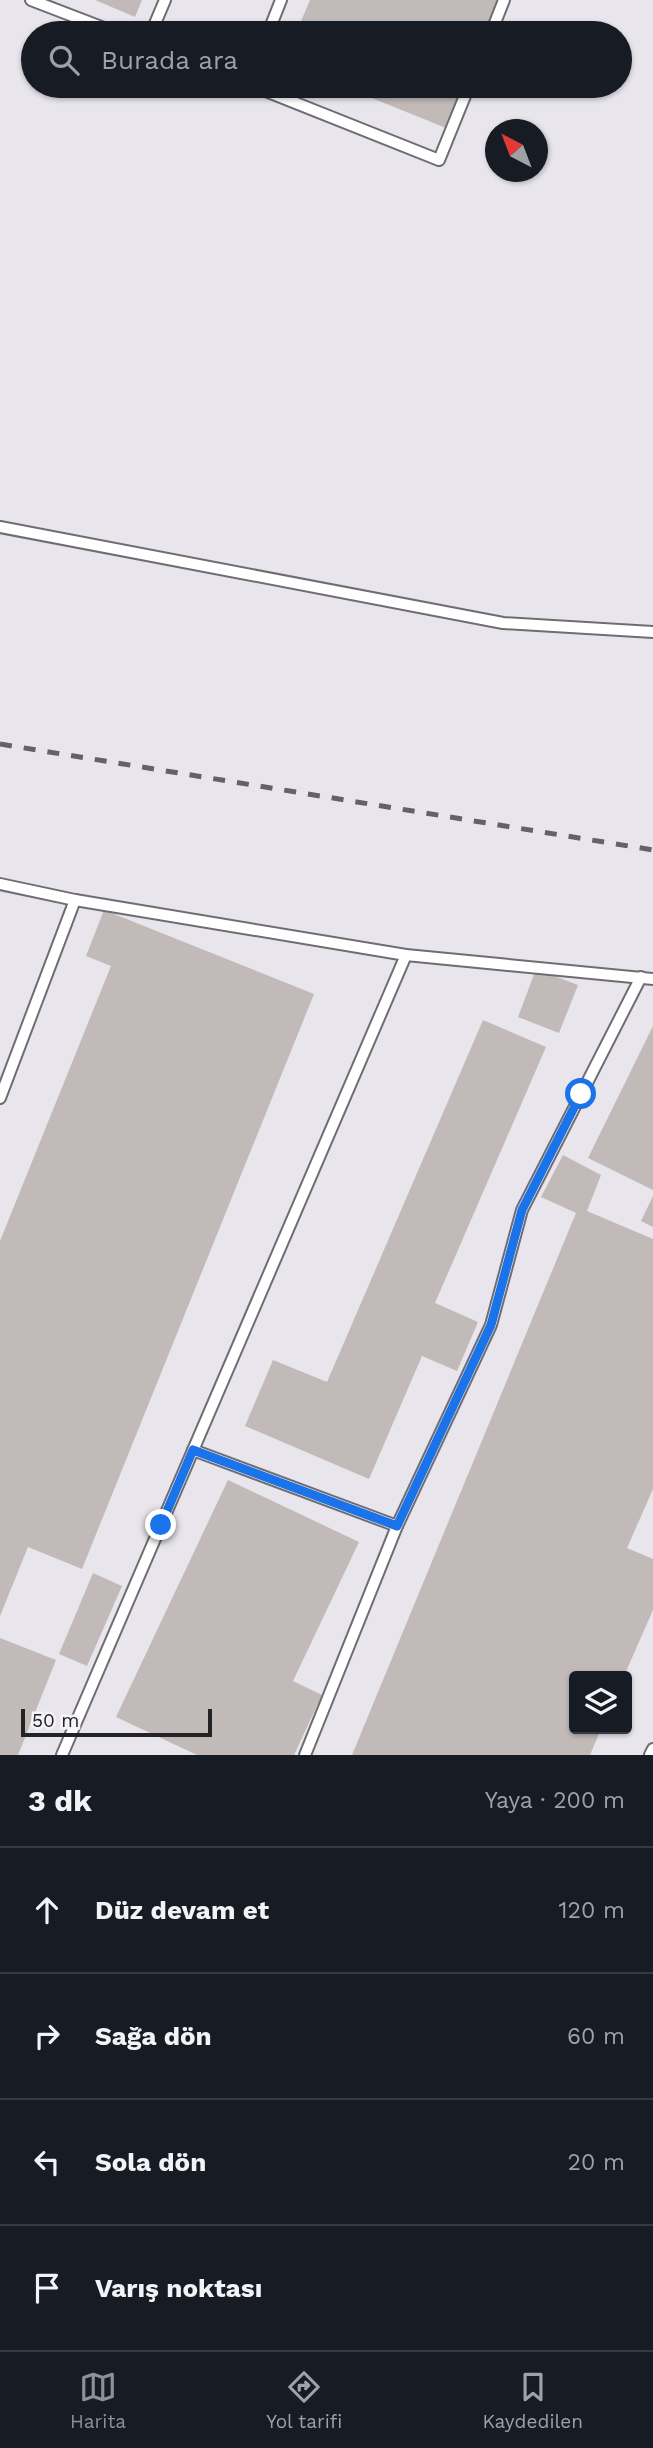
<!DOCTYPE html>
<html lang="tr">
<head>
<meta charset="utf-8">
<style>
	body { margin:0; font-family:"Work Sans",sans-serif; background:#20242c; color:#f1f3f6 }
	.controls { position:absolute; right:21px; bottom:21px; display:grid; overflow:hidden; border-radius:7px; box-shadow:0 2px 5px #0004 }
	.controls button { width:63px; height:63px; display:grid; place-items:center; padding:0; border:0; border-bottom:2px solid #363941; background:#171b24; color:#f1f3f6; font:35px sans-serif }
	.compass { position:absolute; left:485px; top:119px; width:63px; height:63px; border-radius:50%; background:#171b24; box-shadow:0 2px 5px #0004; rotate:318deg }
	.scale { position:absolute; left:21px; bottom:18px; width:191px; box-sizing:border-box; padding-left:7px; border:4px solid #232224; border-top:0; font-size:19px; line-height:24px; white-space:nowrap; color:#232224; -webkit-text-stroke:5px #f5f3f9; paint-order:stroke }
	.stop { position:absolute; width:21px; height:21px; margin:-16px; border:5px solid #1a73e8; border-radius:50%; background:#fff }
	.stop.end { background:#1a73e8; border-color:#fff; box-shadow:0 2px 7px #0008 }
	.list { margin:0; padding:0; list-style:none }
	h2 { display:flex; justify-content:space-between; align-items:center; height:91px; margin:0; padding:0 28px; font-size:30px }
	h2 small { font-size:23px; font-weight:400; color:#9ea1a6 }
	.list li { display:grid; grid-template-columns:46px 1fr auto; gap:21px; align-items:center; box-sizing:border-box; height:126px; padding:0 28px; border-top:2px solid #363941 }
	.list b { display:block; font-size:26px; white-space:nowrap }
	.list em { font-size:23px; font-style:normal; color:#9ea1a6 }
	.icon { flex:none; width:38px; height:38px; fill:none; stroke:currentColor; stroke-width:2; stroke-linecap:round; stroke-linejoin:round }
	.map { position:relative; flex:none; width:653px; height:1755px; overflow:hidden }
	.search { position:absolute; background:#171b24; box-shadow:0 2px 5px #0004; left:21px; right:21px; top:21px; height:77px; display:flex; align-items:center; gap:18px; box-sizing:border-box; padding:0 24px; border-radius:38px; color:#9ea1a6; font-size:26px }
	.sheet { height:595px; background:#171b24 }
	nav { display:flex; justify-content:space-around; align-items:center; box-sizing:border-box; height:98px; border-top:2px solid #363941; background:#171b24; font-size:19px; color:#9ea1a6 }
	nav a { display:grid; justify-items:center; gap:4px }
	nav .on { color:#8c9099 }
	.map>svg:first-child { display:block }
	.building { fill:#c1bab8 }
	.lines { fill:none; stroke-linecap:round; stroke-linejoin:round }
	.lane-casing { stroke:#6f6d72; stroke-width:14 }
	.lane { stroke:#fff; stroke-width:10 }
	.rail { stroke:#646266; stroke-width:5; stroke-dasharray:12 12; stroke-linecap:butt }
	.route { stroke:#1a73e8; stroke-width:9 }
</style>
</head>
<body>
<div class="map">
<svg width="653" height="1755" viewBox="0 0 653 1755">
	<rect width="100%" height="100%" fill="#e8e6ec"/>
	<g class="building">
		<polygon points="95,0 142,0 135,17"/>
		<polygon points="310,0 498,0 484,33 296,33"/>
		<polygon points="342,86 463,86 446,128"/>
		<polygon points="104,910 314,994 82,1569 28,1547 0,1616 0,1241 111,966 86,956"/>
		<polygon points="536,969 578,985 559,1033 518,1017"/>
		<polygon points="483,1020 546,1047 435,1303 478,1322 457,1371 422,1356 369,1479 245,1426 273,1360 327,1382"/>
		<polygon points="653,1026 653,1190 588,1158"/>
		<polygon points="563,1155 601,1175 587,1211 653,1239 653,1489 627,1548 653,1559 653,1610 624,1676 574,1676 574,1729 601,1729 590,1755 352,1755 576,1213 541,1197"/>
		<polygon points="653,1196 653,1227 641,1221"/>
		<polygon points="228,1480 359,1542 293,1681 322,1695 294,1755 197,1755 116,1717"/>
		<polygon points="93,1573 122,1586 87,1666 59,1654"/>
		<polygon points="0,1638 56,1660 18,1755 0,1755"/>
	</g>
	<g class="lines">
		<g class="lane-casing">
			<g id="lane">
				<polyline points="31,0 117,33"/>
				<polyline points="151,33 165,0"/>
				<polyline points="268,33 281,0"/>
				<polyline points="491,33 504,0"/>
				<polyline points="253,86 439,160 469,86"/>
				<polyline points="0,527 503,623 653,632"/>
				<polyline points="0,884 75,900 406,955 653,979"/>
				<polyline points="0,1098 75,900"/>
				<polyline points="193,1450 397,1526"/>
				<polyline points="62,1755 406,955"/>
				<polyline points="305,1755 397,1526 491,1325 522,1210 641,977"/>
				<polyline points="650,1755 653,1749"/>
			</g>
		</g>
		<use href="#lane" class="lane"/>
		<polyline class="rail" points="0,744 653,850"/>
	</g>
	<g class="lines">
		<polyline class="route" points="161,1525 193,1450 397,1526 491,1325 522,1210 581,1094"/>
	</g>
</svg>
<div class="controls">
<button><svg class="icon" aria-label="layers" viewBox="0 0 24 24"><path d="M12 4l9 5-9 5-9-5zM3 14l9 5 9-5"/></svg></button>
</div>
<svg class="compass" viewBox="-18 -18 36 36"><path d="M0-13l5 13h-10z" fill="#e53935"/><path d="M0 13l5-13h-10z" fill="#9ea1a6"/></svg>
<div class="scale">50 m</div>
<div class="stop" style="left:581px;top:1094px"></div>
<div class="stop end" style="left:161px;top:1525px"></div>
<div class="search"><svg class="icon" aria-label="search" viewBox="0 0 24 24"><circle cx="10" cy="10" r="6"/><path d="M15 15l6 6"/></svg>Burada ara</div>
</div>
<section class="sheet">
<h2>3 dk<small>Yaya · 200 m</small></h2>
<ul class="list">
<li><svg class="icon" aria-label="ahead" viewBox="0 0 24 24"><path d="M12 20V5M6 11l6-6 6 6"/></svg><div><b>Düz devam et</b></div><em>120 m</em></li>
<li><svg class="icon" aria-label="right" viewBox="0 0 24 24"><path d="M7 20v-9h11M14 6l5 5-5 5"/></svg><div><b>Sağa dön</b></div><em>60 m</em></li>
<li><svg class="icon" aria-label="left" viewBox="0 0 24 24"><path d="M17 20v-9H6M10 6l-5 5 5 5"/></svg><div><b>Sola dön</b></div><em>20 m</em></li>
<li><svg class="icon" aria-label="arrive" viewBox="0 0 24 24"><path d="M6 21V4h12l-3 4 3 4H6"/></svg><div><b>Varış noktası</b></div></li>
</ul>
</section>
<nav>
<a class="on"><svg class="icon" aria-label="map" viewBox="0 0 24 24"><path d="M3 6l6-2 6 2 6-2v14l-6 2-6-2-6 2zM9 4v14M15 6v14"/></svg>Harita</a>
<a><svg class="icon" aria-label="directions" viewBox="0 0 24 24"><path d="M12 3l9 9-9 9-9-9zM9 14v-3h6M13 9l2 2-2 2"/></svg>Yol tarifi</a>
<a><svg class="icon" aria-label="saved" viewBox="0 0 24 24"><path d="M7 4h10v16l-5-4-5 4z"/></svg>Kaydedilen</a>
</nav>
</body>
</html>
